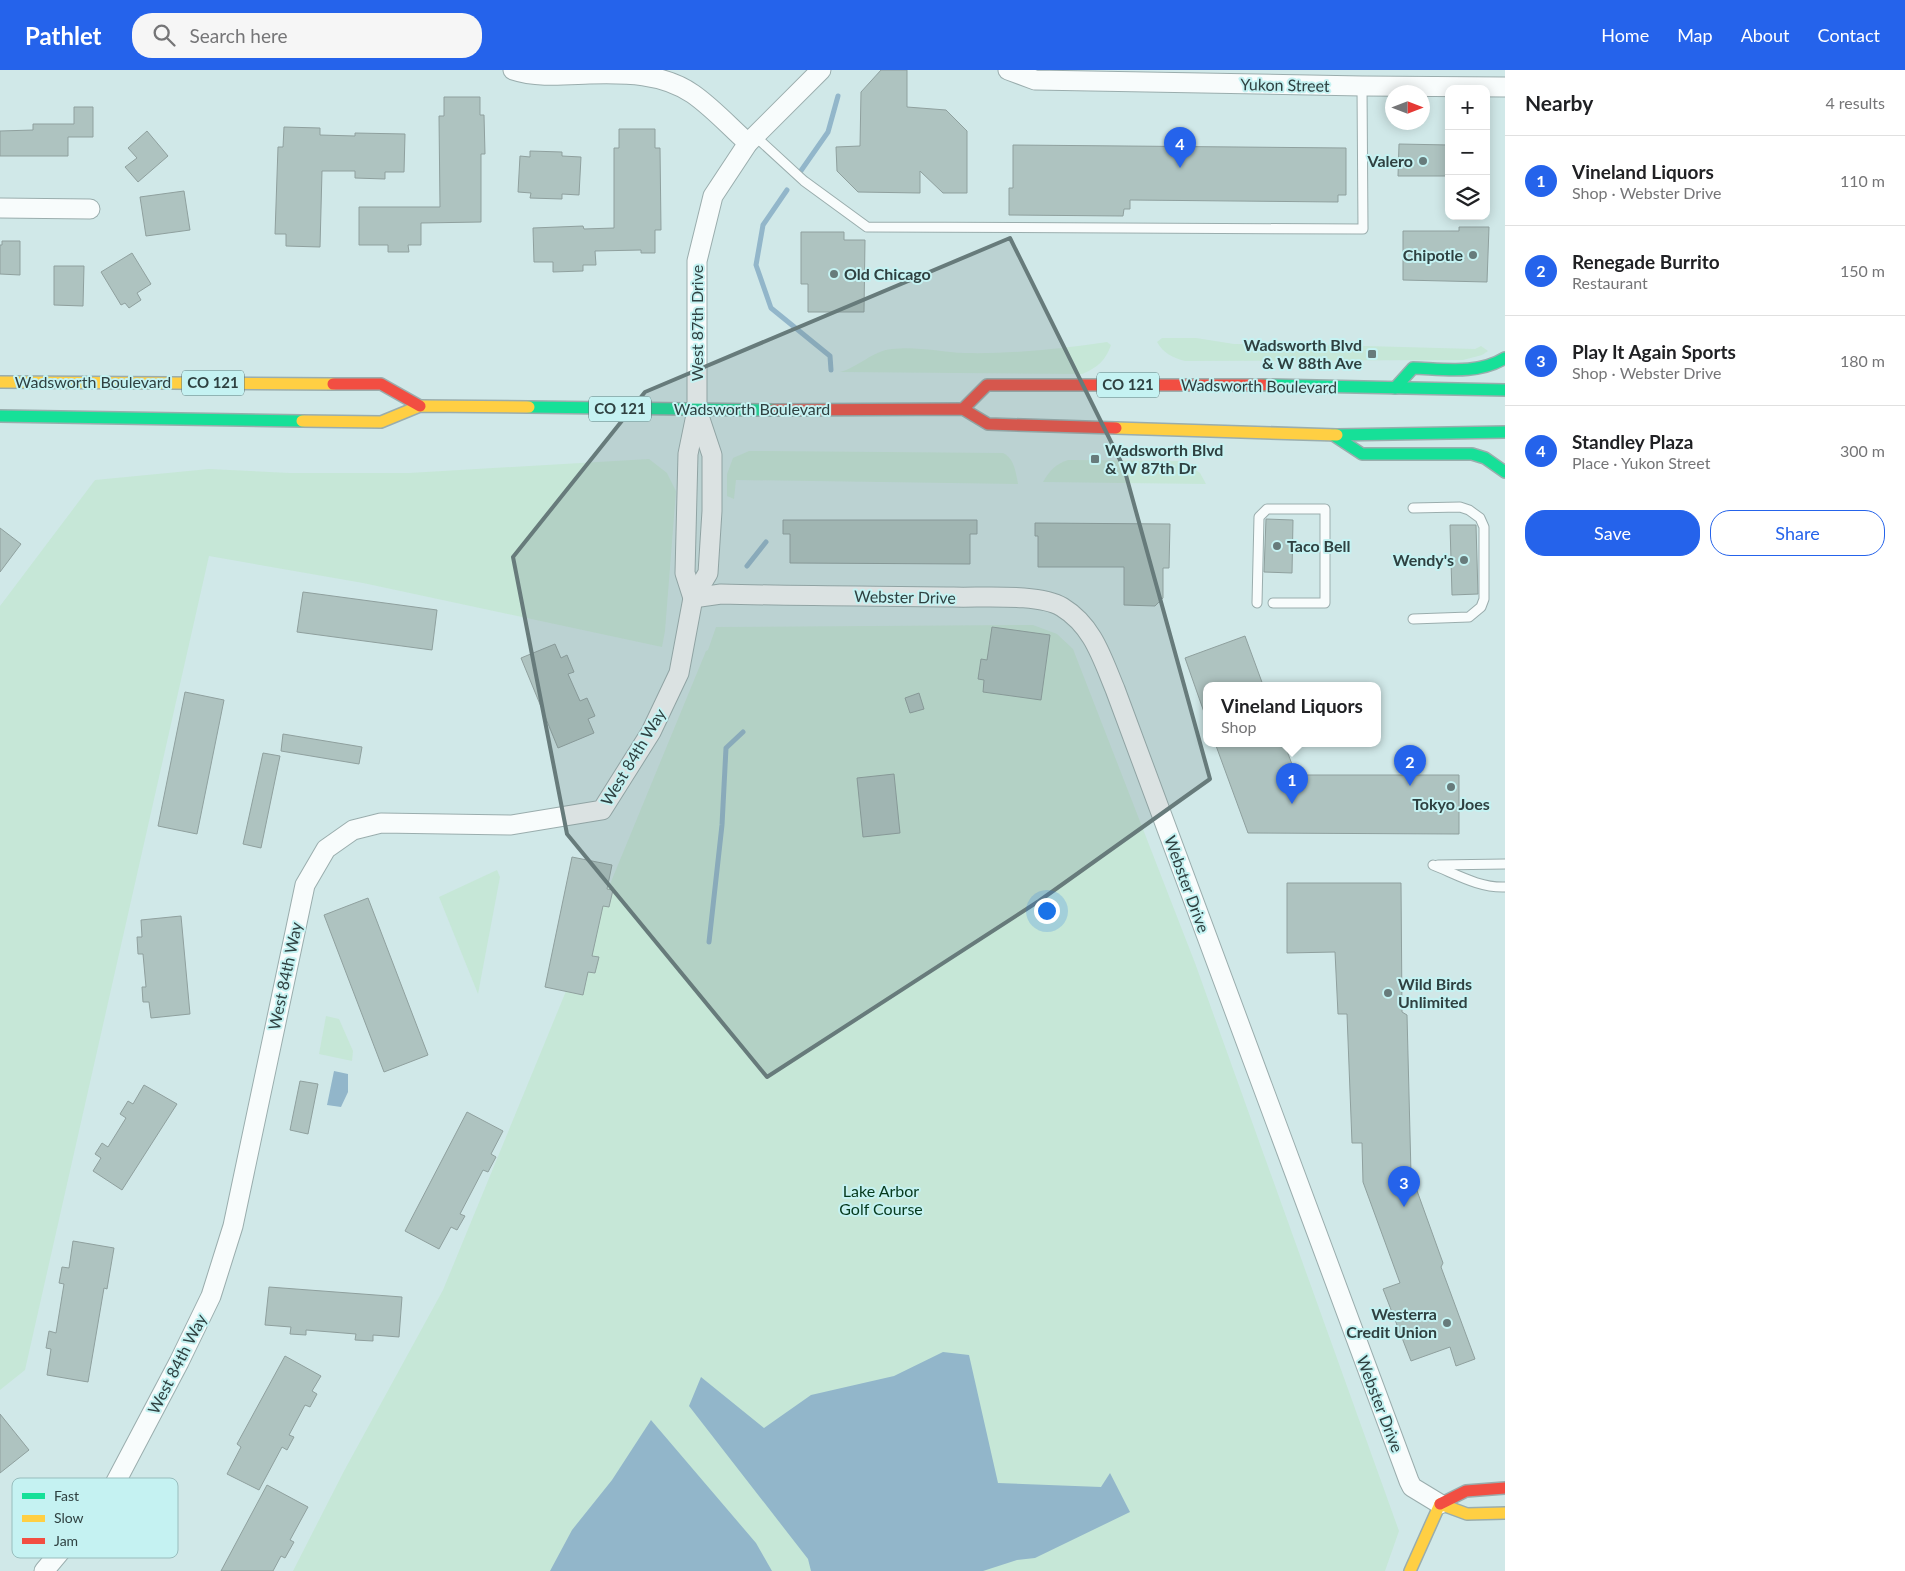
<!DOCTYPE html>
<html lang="en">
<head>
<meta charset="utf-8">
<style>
	body { margin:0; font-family:Lato,sans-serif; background:#f6f6f6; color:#202124 }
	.controls { position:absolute; right:15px; top:15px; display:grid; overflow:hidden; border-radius:10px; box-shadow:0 2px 12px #0003 }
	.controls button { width:45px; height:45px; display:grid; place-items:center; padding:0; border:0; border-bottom:1px solid #e0e0e0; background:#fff; color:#202124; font:25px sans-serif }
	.compass { position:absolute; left:1385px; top:15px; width:45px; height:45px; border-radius:50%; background:#fff; box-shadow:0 2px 12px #0003; rotate:90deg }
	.you { position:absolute; left:1046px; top:840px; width:18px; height:18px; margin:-12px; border:4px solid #fff; border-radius:50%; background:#1a73e8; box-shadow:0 0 0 8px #1a73e833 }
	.badge { display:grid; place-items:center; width:32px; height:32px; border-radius:50%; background:#2563eb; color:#fff; font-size:16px; font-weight:700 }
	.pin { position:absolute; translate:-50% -41px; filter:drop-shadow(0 1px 2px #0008) }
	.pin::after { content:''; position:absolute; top:26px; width:18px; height:15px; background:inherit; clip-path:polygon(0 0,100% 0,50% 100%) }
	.popup { position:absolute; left:1203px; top:612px; width:178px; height:65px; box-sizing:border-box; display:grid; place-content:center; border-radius:10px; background:#fff; filter:drop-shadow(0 1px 4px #0005); font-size:16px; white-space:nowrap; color:#757577 }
	.popup b { font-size:19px; color:#202124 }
	.popup::after { content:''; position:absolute; left:50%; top:100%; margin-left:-10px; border:10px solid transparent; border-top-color:#fff }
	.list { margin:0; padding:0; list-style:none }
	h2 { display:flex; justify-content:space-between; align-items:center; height:65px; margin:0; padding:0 20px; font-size:21px }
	h2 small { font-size:16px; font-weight:400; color:#757577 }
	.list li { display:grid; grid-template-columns:32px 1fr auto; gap:15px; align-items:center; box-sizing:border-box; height:90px; padding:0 20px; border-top:1px solid #e0e0e0 }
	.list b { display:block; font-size:19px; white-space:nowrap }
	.list p { margin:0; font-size:16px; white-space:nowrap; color:#757577 }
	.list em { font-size:16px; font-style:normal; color:#757577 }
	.actions { display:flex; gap:10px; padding:15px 20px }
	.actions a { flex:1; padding:11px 0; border:1px solid #2563eb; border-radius:20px; text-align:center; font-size:18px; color:#2563eb }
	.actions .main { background:#2563eb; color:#fff }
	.icon { flex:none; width:28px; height:28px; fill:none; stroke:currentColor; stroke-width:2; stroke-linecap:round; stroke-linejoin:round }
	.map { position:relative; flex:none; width:1505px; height:1501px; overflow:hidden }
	header { display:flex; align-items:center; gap:30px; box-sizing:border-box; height:70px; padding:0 25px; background:#2563eb; color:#fff }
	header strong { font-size:24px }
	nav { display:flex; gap:28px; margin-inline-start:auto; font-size:18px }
	.search { width:350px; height:45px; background:#f6f6f6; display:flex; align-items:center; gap:12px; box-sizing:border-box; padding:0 18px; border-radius:20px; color:#757577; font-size:19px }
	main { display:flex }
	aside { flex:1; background:#fff }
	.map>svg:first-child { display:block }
	.green { fill:#c6e7d7 }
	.water { fill:#92b6ca }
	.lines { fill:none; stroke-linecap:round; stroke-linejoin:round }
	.stream { stroke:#92b6ca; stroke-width:5 }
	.building { fill:#aec3c0; stroke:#8fa09e }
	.lane-casing { stroke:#9aadad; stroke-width:11 }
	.street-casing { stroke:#9aadad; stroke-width:21 }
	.fast-casing { stroke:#9aadad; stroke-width:14 }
	.slow-casing { stroke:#9aadad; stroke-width:14 }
	.jam-casing { stroke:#9aadad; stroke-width:14 }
	.lane { stroke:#f8fcfc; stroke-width:9 }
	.street { stroke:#f8fcfc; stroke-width:19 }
	.fast { stroke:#16e098; stroke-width:11 }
	.slow { stroke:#ffcf43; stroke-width:11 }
	.jam { stroke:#f24e42; stroke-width:11 }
	.marked { fill:#677b7b; fill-opacity:0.2; stroke:#677b7b; stroke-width:4; stroke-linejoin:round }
	.poi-dot { fill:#677b7b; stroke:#c5f2f2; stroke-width:2 }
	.labels { text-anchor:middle; stroke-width:4; stroke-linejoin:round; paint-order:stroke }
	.shield { fill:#c5f2f2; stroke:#5c7676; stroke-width:1 }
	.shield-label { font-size:15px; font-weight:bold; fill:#2f4141 }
	.street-label { font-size:16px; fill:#2f4141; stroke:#c5f2f2 }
	.poi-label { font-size:16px; font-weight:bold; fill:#2f4141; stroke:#c5f2f2; text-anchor:end }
	.park-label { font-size:16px; fill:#05391c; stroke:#c5f2f2 }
	.key { fill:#c5f2f2; stroke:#98bdbd; stroke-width:1 }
	.key-label { font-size:14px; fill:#2f4141 }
</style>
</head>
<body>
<header>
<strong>Pathlet</strong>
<div class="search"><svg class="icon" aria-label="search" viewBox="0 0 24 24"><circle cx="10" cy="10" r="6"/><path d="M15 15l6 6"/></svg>Search here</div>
<nav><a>Home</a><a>Map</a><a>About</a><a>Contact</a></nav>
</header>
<main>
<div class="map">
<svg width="1505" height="1501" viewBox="0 0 1505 1501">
	<rect width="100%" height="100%" fill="#d0e8e8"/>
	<g class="green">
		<path d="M1162 268H1196L1234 274 1366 276 1475 279 1481 276 1488 281 1482 285 1463 290 1185 291C1173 288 1163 283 1157 272Z"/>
		<path d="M1107 272 1111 275C1106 290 1097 298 1082 304L840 302C859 297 872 281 892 279 916 276 941 282 965 283 1013 284 1060 279 1107 272Z"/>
		<path d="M749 381 1003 383C1014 388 1016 402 1018 414L736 410 734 429 727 426V404L733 388Z"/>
		<polygon points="649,389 667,403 676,421 665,561 662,577 363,513 209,486 25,1300 0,1320 0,536 95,410 209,399 290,403 409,403"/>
		<path d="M1068 390 1183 391 1200 403 1206 414 1043 412C1050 400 1056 394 1068 390Z"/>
		<polygon points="1033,555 1057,564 1073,579 1195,893 1399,1461 1385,1501 293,1501 344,1401 443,1220 706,581 708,580 716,557"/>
		<polygon points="497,800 500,807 478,924 439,827"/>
		<polygon points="326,946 339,949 353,981 352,991 319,984"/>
	</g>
	<g class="water">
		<polygon points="334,1001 348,1004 348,1022 341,1037 327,1035"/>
		<polygon points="943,1282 969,1285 998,1413 1101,1417 1110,1403 1130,1442 1035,1488 1017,1490 983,1501 811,1501 808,1489 689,1336 701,1307 764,1358 811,1325 894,1306"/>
		<polygon points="651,1350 756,1473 772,1501 550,1501 572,1460 612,1410"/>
	</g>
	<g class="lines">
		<g class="stream">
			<polyline points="798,105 828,62 838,26"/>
			<polyline points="787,120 763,155 756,195 771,238 830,286 831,300"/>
			<polyline points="747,496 766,472"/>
			<polyline points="709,872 722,755 726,678 743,662"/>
		</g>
	</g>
	<g class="building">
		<polygon points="881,0 907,0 907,37 946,40 967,61 967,123 943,123 920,101 920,123 858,122 837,101 836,77 860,76 861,22"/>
		<polygon points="444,27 480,27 480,45 484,45 485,84 481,84 481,152 421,153 421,175 408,175 409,182 388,182 388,175 359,175 359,137 440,137 439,46 444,46"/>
		<polygon points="74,37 93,37 93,67 68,67 68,86 0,86 0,61 33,60 33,54 74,54"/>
		<polygon points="284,57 320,58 320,65 355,66 355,63 405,64 404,102 385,102 385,109 355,108 355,101 322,101 320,177 286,176 286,164 275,164 278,77 283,77"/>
		<polygon points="619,59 655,59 655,78 660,78 661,160 655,160 655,183 641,183 641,180 595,181 596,195 583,195 583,201 553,202 553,192 534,192 533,158 583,156 584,159 614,158 614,78 619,78"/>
		<polygon points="147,61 168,86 138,112 125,97 137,88 128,78"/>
		<polygon points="1399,74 1449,75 1449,106 1398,106"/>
		<polygon points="1013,75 1346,78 1346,125 1338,125 1338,132 1130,130 1130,139 1124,139 1123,146 1009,145 1009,118 1013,118"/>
		<polygon points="530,81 562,82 562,86 581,87 579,125 562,124 562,129 530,128 531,123 518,122 520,86 530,87"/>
		<polygon points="184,121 190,160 146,166 140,127"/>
		<polygon points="1459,157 1489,157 1487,212 1403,210 1403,161 1459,161"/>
		<polygon points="801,162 844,162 844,170 865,170 864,242 808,242 808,214 801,214"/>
		<polygon points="2,171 20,171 20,205 0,204 0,175 2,175"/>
		<polygon points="132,183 151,214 137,223 141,230 129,238 125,233 121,235 101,202"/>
		<polygon points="54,196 84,196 83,236 54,235"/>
		<polygon points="1266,449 1293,450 1292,503 1264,502"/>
		<polygon points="783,450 977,450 977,464 970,464 970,494 790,493 790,464 783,464"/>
		<polygon points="1035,453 1170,454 1169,498 1163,498 1163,528 1155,536 1124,535 1124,497 1038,497 1038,466 1035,466"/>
		<polygon points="1450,455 1476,455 1478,524 1452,525"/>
		<polygon points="0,458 21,474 0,502"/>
		<polygon points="303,522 437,540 432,580 297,562"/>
		<polygon points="992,557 1050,565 1041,630 983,622 984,610 978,609 981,589 987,590"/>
		<polygon points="1245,566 1263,615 1207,615 1207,644 1205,645 1185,588"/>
		<polygon points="555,574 561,588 567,585 574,602 568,604 580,631 587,628 595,646 588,649 594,663 558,678 521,588"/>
		<polygon points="185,622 224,630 197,764 158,756"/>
		<polygon points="919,623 924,639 910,643 905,628"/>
		<polygon points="283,664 362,677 359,694 281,681"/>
		<polygon points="1215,673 1284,673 1296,705 1459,705 1459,764 1248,763"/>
		<polygon points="263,683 280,686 261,778 243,774"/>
		<polygon points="894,704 900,763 863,767 857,708"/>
		<polygon points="572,787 612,795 607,819 613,820 609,837 603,836 592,886 599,887 595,903 588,902 583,925 545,917"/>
		<polygon points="1287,813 1401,813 1402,942 1407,945 1411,1104 1443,1193 1441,1197 1475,1289 1456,1296 1450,1277 1411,1291 1383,1219 1400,1213 1363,1112 1362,1073 1352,1073 1347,944 1338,944 1335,882 1287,883"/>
		<polygon points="368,828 428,985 384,1002 324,845"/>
		<polygon points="181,846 190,944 151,948 149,932 143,932 142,917 146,917 143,884 138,884 137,867 142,867 141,850"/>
		<polygon points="300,1011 318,1014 308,1064 290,1060"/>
		<polygon points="144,1015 177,1034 122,1120 93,1101 101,1088 95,1084 102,1073 108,1077 126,1048 120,1044 128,1031 133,1034"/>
		<polygon points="467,1042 503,1061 491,1084 496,1087 488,1102 483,1100 460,1144 465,1146 457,1160 451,1157 439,1179 405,1161"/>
		<polygon points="73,1171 114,1178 107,1219 104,1218 88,1312 47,1305 51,1279 46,1278 49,1261 56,1263 64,1214 59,1213 62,1197 69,1198"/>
		<polygon points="269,1217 402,1227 399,1267 373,1265 373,1271 355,1270 356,1264 306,1260 306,1265 290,1264 291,1257 265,1255"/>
		<polygon points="285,1286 321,1306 312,1321 317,1324 310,1337 305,1335 289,1365 294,1367 287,1380 282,1377 259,1420 227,1404 241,1377 237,1374"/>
		<polygon points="0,1344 29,1380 0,1403"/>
		<polygon points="267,1415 308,1437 290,1470 294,1472 285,1488 281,1486 273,1501 221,1501"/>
	</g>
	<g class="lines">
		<g class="lane-casing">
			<g id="lane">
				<polyline points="755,66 804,111 867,157 1363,159 1362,16"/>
				<polyline points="1413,438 1460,437 1469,440 1480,448 1484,457 1484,529 1481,537 1469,547 1413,549"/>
				<polyline points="1257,533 1259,447 1267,439 1325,439 1325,533 1273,533"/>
				<path d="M1433 795C1456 804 1479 818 1505 817"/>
				<polyline points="1438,795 1505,794"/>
			</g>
		</g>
		<g class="street-casing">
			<g id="street">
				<path d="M513 0C537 8 564 5 589 4 625 3 663 3 693 24 713 38 730 57 748 73"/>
				<polyline points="1008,0 1035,10 1362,16 1505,17"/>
				<polyline points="0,138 90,139"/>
				<path d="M693 528 721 524C798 526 876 526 953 527 981 528 1039 523 1062 537 1093 556 1102 588 1115 619L1409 1411 1412 1417 1440 1434"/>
				<polyline points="693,528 685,503 688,384 697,340 697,191 713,126 748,73 821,0"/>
				<polyline points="44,1501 111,1421 179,1292 211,1226 233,1156 305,815 326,779 353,760 381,753 511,755 602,740 651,662 679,603 693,528 708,503 712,441 712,385 697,340"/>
			</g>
		</g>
		<g class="fast-casing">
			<g id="fast">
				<polyline points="1264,315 1505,320"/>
				<path d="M1395 318 1413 298C1443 299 1478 305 1505 288"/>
				<polyline points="529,337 773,340"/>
				<polyline points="0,346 302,351"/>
				<polyline points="1333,365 1362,384 1472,384 1485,388 1505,402"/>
				<polyline points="1337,365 1505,362"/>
			</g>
		</g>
		<g class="slow-casing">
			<g id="slow">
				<polyline points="0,312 333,314"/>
				<polyline points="302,351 381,352 420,336 529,337"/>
				<polyline points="1116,358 1337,365"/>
				<polyline points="1440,1434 1467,1444 1505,1443"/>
				<polyline points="1410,1501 1440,1434"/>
			</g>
		</g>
		<g class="jam-casing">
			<g id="jam">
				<polyline points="333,314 381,314 420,336"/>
				<polyline points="963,339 987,315 1264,315"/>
				<polyline points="773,340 963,339 988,354 1116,358"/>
				<polyline points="1440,1434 1466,1421 1505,1418"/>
			</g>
		</g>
		<use href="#lane" class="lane"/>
		<use href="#street" class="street"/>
		<use href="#fast" class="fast"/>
		<use href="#slow" class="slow"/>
		<use href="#jam" class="jam"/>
	</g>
	<path class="marked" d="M1010 168 1124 398 1210 709 1039 831 767 1007 567 764 513 487 645 322Z"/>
	<g class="poi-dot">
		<circle cx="1423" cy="91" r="5"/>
		<circle cx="1473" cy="185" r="5"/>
		<circle cx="834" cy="204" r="5"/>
		<rect x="1367" y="279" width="10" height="10" rx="2.5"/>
		<rect x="1090" y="384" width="10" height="10" rx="2.5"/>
		<circle cx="1277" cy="476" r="5"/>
		<circle cx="1464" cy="490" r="5"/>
		<circle cx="1451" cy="717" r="5"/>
		<circle cx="1388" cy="923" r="5"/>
		<circle cx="1447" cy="1253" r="5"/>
	</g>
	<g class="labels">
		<g class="shield">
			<rect x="182" y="300.5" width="62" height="25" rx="4"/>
			<rect x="1097" y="302.5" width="62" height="25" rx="4"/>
			<rect x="589" y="326.5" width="62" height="25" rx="4"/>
		</g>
		<g class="shield-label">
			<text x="213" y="318">CO 121</text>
			<text x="1128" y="320">CO 121</text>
			<text x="620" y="344">CO 121</text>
		</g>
		<g class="street-label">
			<text transform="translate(1285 15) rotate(1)" y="6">Yukon Street</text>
			<text transform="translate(697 253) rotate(-90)" y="6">West 87th Drive</text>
			<text x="93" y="318">Wadsworth Boulevard</text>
			<text transform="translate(1259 316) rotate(1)" y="6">Wadsworth Boulevard</text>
			<text x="752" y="345">Wadsworth Boulevard</text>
			<text transform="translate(905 527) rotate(1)" y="6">Webster Drive</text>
			<text transform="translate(633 687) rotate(-59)" y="6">West 84th Way</text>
			<text transform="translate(1187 814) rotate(70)" y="6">Webster Drive</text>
			<text transform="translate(285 906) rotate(-78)" y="6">West 84th Way</text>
			<text transform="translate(177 1294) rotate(-63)" y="6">West 84th Way</text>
			<text transform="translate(1380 1334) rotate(69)" y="6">Webster Drive</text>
		</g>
		<g class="poi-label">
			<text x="1413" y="97">Valero</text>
			<text x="1463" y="191">Chipotle</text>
			<text x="844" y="210" text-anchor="start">Old Chicago</text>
			<text x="1362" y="281">Wadsworth Blvd<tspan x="1362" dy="18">&amp; W 88th Ave</tspan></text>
			<text x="1105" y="386" text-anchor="start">Wadsworth Blvd<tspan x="1105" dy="18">&amp; W 87th Dr</tspan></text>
			<text x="1287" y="482" text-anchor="start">Taco Bell</text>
			<text x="1454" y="496">Wendy's</text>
			<text x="1451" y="740" text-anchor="middle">Tokyo Joes</text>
			<text x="1398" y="920" text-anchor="start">Wild Birds<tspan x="1398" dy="18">Unlimited</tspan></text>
			<text x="1437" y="1250">Westerra<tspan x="1437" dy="18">Credit Union</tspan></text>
		</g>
		<g class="park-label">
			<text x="881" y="1127">Lake Arbor<tspan x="881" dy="18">Golf Course</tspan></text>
		</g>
	</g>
	<rect x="12" y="1408" width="166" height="80" rx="8" class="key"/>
	<rect x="22" y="1423" width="23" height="6" fill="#16e098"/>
	<rect x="22" y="1445" width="23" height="7" fill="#ffcf43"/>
	<rect x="22" y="1468" width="23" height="6" fill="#f24e42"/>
	<g class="key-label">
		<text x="54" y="1431">Fast</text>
		<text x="54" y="1453">Slow</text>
		<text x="54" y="1476">Jam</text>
	</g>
</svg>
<div class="controls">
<button>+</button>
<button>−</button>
<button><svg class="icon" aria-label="layers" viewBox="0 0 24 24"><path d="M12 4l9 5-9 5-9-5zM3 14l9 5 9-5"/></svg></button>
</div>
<svg class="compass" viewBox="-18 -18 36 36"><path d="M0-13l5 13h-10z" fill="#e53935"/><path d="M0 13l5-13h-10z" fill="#757577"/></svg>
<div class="you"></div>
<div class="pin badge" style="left:1292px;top:734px">1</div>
<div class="popup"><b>Vineland Liquors</b>Shop</div>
<div class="pin badge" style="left:1410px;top:716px">2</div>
<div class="pin badge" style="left:1404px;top:1137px">3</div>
<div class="pin badge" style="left:1180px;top:98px">4</div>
</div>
<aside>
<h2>Nearby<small>4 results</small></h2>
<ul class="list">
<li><span class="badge">1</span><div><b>Vineland Liquors</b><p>Shop · Webster Drive</p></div><em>110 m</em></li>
<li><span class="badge">2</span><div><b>Renegade Burrito</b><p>Restaurant</p></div><em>150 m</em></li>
<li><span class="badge">3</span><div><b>Play It Again Sports</b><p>Shop · Webster Drive</p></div><em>180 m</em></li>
<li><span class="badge">4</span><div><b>Standley Plaza</b><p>Place · Yukon Street</p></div><em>300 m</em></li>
</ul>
<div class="actions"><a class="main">Save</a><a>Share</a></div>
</aside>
</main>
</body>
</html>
